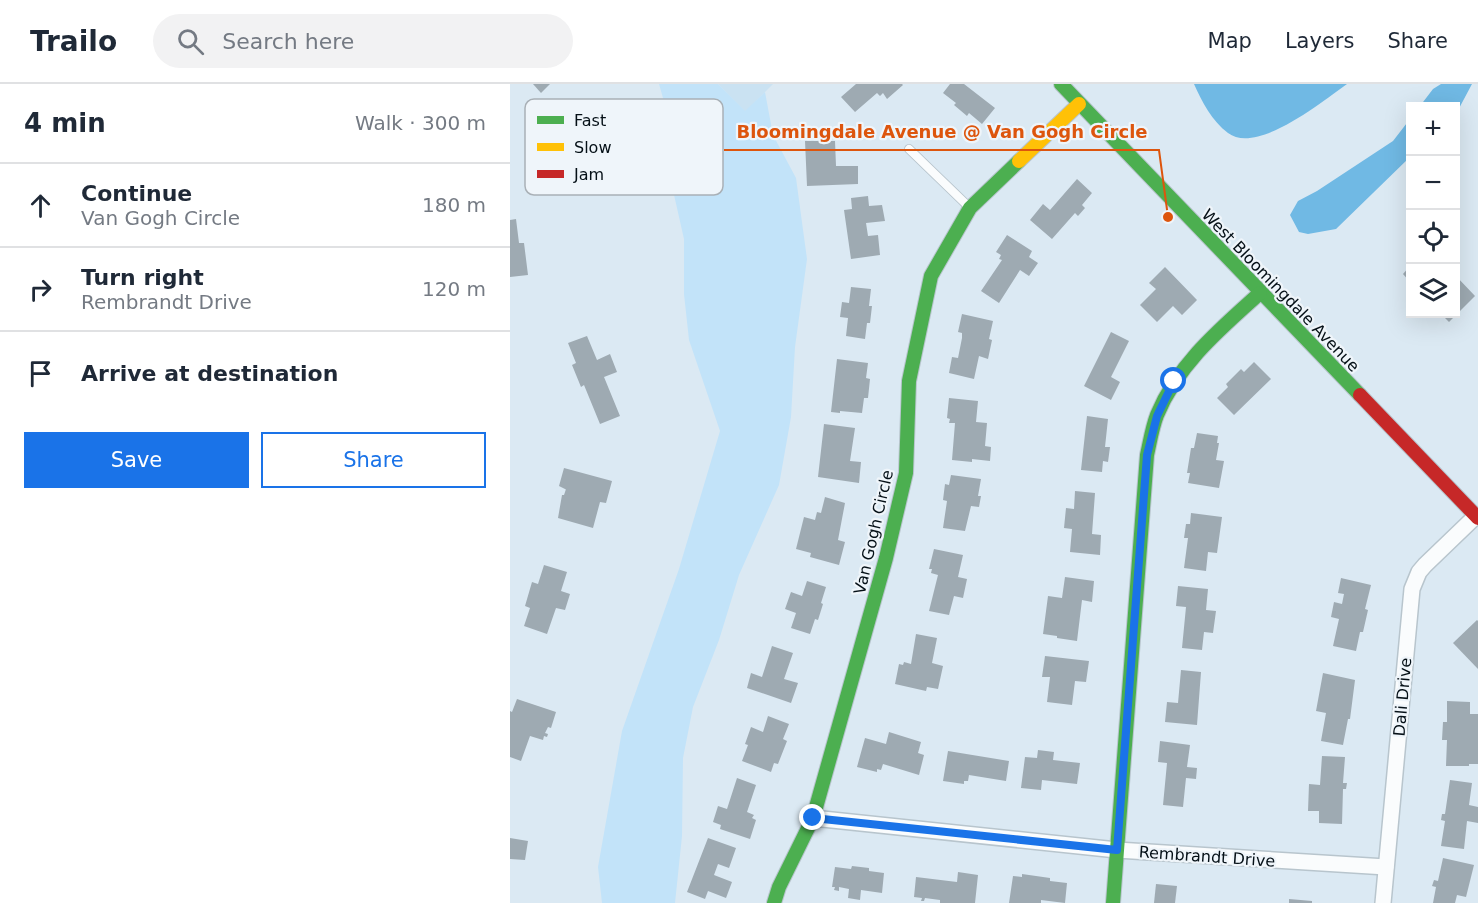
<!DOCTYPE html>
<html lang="en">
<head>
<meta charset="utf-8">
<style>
	body { margin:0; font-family:"DejaVu Sans",sans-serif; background:#f2f2f3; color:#1f2937 }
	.controls { position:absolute; right:18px; top:18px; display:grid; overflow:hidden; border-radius:0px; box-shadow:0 6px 24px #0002 }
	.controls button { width:54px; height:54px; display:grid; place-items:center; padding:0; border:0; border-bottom:2px solid #e0e1e3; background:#fff; color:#1f2937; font:30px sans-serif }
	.stop { position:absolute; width:18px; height:18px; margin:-14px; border:4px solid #1a73e8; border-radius:50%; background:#fff }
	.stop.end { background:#1a73e8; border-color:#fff; box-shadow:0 2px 6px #0008 }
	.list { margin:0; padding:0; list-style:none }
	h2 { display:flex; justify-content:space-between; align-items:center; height:78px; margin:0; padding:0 24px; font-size:26px }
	h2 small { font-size:20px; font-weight:400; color:#747a83 }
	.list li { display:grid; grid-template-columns:39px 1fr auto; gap:18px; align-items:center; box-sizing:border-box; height:84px; padding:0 24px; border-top:2px solid #e0e1e3 }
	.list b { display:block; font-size:22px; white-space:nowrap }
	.list p { margin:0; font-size:20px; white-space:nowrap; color:#747a83 }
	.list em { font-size:20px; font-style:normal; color:#747a83 }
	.actions { display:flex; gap:12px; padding:18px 24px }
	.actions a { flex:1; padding:14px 0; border:2px solid #1a73e8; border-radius:0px; text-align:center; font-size:21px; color:#1a73e8 }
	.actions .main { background:#1a73e8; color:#fff }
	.icon { flex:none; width:33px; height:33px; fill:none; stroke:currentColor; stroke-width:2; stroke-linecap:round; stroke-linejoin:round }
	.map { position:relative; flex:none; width:968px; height:819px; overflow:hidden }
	header { display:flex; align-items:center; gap:36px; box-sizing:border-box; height:84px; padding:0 30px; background:#fff; border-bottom:2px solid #e0e1e3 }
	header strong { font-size:28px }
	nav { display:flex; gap:33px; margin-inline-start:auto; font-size:21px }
	.search { width:420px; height:54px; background:#f2f2f3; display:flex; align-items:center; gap:15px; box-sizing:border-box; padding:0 21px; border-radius:33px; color:#747a83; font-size:22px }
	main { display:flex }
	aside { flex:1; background:#fff }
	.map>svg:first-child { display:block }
	.built { fill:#cae2f2 }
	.green { fill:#c2e3f9 }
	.water { fill:#70b9e4 }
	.building { fill:#9eaab2 }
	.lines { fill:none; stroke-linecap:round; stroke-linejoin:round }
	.lane-casing { stroke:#b8c5cd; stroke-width:10 }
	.street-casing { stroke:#b8c5cd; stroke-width:18 }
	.fast-casing { stroke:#b8c5cd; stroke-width:16 }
	.slow-casing { stroke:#b8c5cd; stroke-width:16 }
	.jam-casing { stroke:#b8c5cd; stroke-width:16 }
	.lane { stroke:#fafcfd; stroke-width:8 }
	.street { stroke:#fafcfd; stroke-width:15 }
	.fast { stroke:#4caf50; stroke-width:14 }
	.slow { stroke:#ffc107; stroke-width:14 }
	.jam { stroke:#c62828; stroke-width:14 }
	.route { stroke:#1a73e8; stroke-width:8 }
	.labels { text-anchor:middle; stroke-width:4.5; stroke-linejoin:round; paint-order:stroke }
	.street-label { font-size:16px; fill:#051017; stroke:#eff5fa }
	.key { fill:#eff5fa; stroke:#a9b0b6; stroke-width:1.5 }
	.key-label { font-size:16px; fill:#051017 }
	.leader { fill:none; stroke:#dd550d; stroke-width:2 }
	.callout-dot { fill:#dd550d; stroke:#eff5fa; stroke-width:2 }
	.callout-label { font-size:18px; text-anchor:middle; font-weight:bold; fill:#dd550d; stroke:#eff5fa; stroke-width:4.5; stroke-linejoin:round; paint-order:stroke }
</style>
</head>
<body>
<header>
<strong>Trailo</strong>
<div class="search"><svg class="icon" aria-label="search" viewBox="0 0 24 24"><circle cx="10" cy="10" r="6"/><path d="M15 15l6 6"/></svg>Search here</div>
<nav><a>Map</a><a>Layers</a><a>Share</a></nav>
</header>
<main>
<aside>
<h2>4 min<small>Walk · 300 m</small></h2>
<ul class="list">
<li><svg class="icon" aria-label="ahead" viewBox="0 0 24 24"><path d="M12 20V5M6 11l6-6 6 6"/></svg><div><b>Continue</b><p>Van Gogh Circle</p></div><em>180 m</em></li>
<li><svg class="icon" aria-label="right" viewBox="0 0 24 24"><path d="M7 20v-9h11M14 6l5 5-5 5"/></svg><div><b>Turn right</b><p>Rembrandt Drive</p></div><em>120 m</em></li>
<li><svg class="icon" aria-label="arrive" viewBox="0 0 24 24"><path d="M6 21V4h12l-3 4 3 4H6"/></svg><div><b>Arrive at destination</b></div></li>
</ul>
<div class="actions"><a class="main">Save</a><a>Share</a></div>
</aside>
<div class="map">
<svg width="968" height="819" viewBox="0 0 968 819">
	<rect width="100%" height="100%" fill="#dbe9f3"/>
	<polygon class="built" points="208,0 263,0 235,28"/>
	<polygon class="green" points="149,0 208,0 235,27 255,8 263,51 286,94 297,175 285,263 281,333 269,401 229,491 209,556 183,623 173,674 172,752 165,819 92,819 88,783 112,647 169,485 210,347 179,256 174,210 174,155 155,71 155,21"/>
	<g class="water">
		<path d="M684 0H837C813 17 747 71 718 49 702 37 692 18 684 0Z"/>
		<polygon points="931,0 962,0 946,30 946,22 910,22 923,5"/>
		<polygon points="900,35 900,73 826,145 798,150 789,148 780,131 788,117 807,107 883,57"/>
	</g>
	<g class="building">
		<polygon points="23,0 40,0 31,9"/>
		<polygon points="346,0 392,0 393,1 377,15 373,9 370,12 367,9 345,28 331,13"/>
		<polygon points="440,0 454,0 485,24 472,40 459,29 457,32 444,21 446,19 433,9"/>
		<polygon points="295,57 325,57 326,82 348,82 348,100 297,102"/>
		<polygon points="567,95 582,109 572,121 575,124 568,132 565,129 542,155 520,136 533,120 540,126"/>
		<polygon points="358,112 359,122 372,121 375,137 356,139 358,152 368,151 370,171 341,175 334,126 342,125 341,114"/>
		<polygon points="6,135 9,159 14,159 18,191 0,193 0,136"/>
		<polygon points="497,151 522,167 519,173 528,179 519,192 510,186 489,219 471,207 492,176 489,175 491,171 486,168"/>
		<polygon points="900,182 900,198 893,190"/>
		<polygon points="655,183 687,216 672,231 663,222 647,238 630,221 646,205 639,199"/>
		<polygon points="946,192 965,212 939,238 931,230 946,230"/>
		<polygon points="341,203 361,205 359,222 362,222 360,239 357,239 355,255 336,252 338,234 330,233 332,218 339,219"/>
		<polygon points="452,230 483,237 479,255 482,256 478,275 469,272 464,295 439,289 442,273 448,274 452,254 452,249 448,248"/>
		<polygon points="601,248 619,257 601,293 610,298 601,316 574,302"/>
		<polygon points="77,252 87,276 100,270 107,288 94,293 110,332 90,340 74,301 71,303 62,281 66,279 58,259"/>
		<polygon points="327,275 358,279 356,294 360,295 358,314 354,314 352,329 330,327 330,329 321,328"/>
		<polygon points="744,278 761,295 724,331 707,314 718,303 716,300 731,285 734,288"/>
		<polygon points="439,314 468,317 466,338 477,339 475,362 481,363 480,377 462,375 462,378 442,376 445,339 439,339 440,335 437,334"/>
		<polygon points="577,332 598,335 595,363 600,363 598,378 593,377 592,388 571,386"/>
		<polygon points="314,340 345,344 340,377 351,378 349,399 308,393"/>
		<polygon points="687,349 708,352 707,359 709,359 706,376 714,377 709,404 678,399 680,389 677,389 681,364 684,364"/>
		<polygon points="54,384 102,397 96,419 90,418 83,444 48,434 52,411 54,411 56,405 57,406 49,402"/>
		<polygon points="441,391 471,395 468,412 471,412 469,423 461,422 455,447 433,444 437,417 433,416 435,400 439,401"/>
		<polygon points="565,407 585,409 582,450 591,451 590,471 560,468 562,445 554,444 556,424 564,425"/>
		<polygon points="315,413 335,419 328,456 335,458 329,481 300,473 301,469 286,465 294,433 305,436 307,428 311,429"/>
		<polygon points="681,429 712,433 707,469 698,468 696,487 674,484 678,454 674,454 676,440 680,440"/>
		<polygon points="424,465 453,471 448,493 457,495 453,514 444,512 439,531 419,527 428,491 421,489 422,485 419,485"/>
		<polygon points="34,481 57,488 51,507 60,510 55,526 46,524 37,550 14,542 20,524 15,522 22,498 28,500"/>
		<polygon points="555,493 584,497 582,518 572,516 567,557 547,554 547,552 533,550 538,512 552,514"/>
		<polygon points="831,494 861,501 855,525 858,526 853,548 850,548 846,567 823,562 829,535 821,533 824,518 832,520 834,510 828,509"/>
		<polygon points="297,497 316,503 311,519 313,520 308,536 305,535 300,550 281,544 286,529 275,525 281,508 292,512"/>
		<polygon points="668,502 698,505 696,526 706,527 703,549 694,548 692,566 672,564 676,523 666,522"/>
		<polygon points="967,536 968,537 968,585 943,559"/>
		<polygon points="406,550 427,554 422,579 433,582 428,605 417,603 416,607 385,600 389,580 393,581 394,578 401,580"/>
		<polygon points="262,562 283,569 274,595 288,599 281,619 237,604 241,589 252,593"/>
		<polygon points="535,572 579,577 576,598 565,597 562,621 537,618 540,593 532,593"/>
		<polygon points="671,586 691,588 687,641 655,638 657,618 668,619"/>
		<polygon points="813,589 845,596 840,635 838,635 833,661 811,657 816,629 806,627"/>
		<polygon points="7,615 46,628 41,644 38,643 35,649 38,650 37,653 34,652 33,656 20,652 11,677 0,673 0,627 2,628"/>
		<polygon points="937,617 960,618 960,630 968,630 968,680 959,680 959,682 936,682 937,656 932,656 933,638 937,638"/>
		<polygon points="258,632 279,640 273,655 277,657 268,680 264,679 261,688 232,677 238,661 235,660 241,643 253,648"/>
		<polygon points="379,648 411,658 408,669 414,671 409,691 373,680 371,686 367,685 367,688 347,683 355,654 376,660"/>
		<polygon points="650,657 680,661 677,683 687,684 686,695 676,694 673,723 653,721 657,679 648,678"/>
		<polygon points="528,666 544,668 543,676 570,679 567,700 532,696 531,706 511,704 515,673 527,674"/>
		<polygon points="438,667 499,677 496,697 459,691 458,697 454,697 454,700 433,697"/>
		<polygon points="812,672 835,673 833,699 837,699 836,705 833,705 832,740 809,739 809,727 798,727 799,700 810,701"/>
		<polygon points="227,694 246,701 237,728 244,731 242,734 246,736 240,755 210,745 211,741 203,738 208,722 217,725"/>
		<polygon points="940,696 962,699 959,721 968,723 968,739 957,737 954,765 931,762 935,737 931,736 932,730 935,730"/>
		<polygon points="0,754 18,757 15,776 0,775"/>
		<polygon points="198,754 226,764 219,784 208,780 204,791 222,798 216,814 198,807 195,815 177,808"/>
		<polygon points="933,774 964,781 956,813 947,811 945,819 923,819 926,803 922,802 924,796 928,797"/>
		<polygon points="342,782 359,784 359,787 374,789 372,809 351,806 350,816 338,814 339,805 329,803 329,807 324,806 325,803 322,803 325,783 341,785"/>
		<polygon points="448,788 468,791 465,819 430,819 430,816 415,814 414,817 411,817 412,814 404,813 406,793 447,798"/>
		<polygon points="512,790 540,794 540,797 557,799 555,819 531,816 531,819 499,819 503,792 512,793"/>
		<polygon points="646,800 667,802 665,819 644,819"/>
		<polygon points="779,815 802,817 802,819 779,819"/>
	</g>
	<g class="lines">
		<g class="lane-casing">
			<polyline id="lane" points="399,65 459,123"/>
		</g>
		<g class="street-casing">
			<g id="street">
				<polyline points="303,734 607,766 876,783"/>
				<polyline points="873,819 902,505 909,488 915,481 966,432"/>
			</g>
		</g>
		<g class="fast-casing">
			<g id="fast">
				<polyline points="551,0 850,311"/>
				<polyline points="264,819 269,803 303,734 376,474 396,389 399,297 421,192 460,124 509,77"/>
				<path d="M603 819 637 371C640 358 642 344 647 331 668 280 710 245 750 209"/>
			</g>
		</g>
		<g class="slow-casing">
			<polyline id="slow" points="509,77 569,20"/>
		</g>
		<g class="jam-casing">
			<polyline id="jam" points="850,311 968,434"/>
		</g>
		<use href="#lane" class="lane"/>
		<use href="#street" class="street"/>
		<use href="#fast" class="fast"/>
		<use href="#slow" class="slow"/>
		<use href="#jam" class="jam"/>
	</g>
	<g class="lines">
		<polyline class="route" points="303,734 607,766 637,371 647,332 664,297"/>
	</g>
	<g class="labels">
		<g class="street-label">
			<text transform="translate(771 206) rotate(46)" y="6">West Bloomingdale Avenue</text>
			<text transform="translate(363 448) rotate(-77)" y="6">Van Gogh Circle</text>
			<text transform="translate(892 613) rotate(-85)" y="6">Dali Drive</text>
			<text transform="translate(697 772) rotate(4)" y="6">Rembrandt Drive</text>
		</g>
	</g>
	<rect x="15" y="15" width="198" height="96" rx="9" class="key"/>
	<rect x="27" y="32" width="27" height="8" fill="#4caf50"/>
	<rect x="27" y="59" width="27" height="8" fill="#ffc107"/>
	<rect x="27" y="86" width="27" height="8" fill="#c62828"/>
	<g class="key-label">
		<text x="64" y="42">Fast</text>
		<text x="64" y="69">Slow</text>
		<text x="64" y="96">Jam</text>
	</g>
	<path class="leader" d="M658 133L649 66H214"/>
	<circle class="callout-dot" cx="658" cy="133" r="6"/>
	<g class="callout-label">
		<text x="432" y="54">Bloomingdale Avenue @ Van Gogh Circle</text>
	</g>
</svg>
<div class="controls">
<button>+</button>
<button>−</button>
<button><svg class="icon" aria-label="locate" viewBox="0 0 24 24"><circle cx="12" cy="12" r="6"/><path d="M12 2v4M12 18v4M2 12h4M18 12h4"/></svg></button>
<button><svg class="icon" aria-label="layers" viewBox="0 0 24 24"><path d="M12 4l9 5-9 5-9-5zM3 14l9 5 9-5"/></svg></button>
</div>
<div class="stop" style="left:664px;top:297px"></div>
<div class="stop end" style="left:303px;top:734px"></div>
</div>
</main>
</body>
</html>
